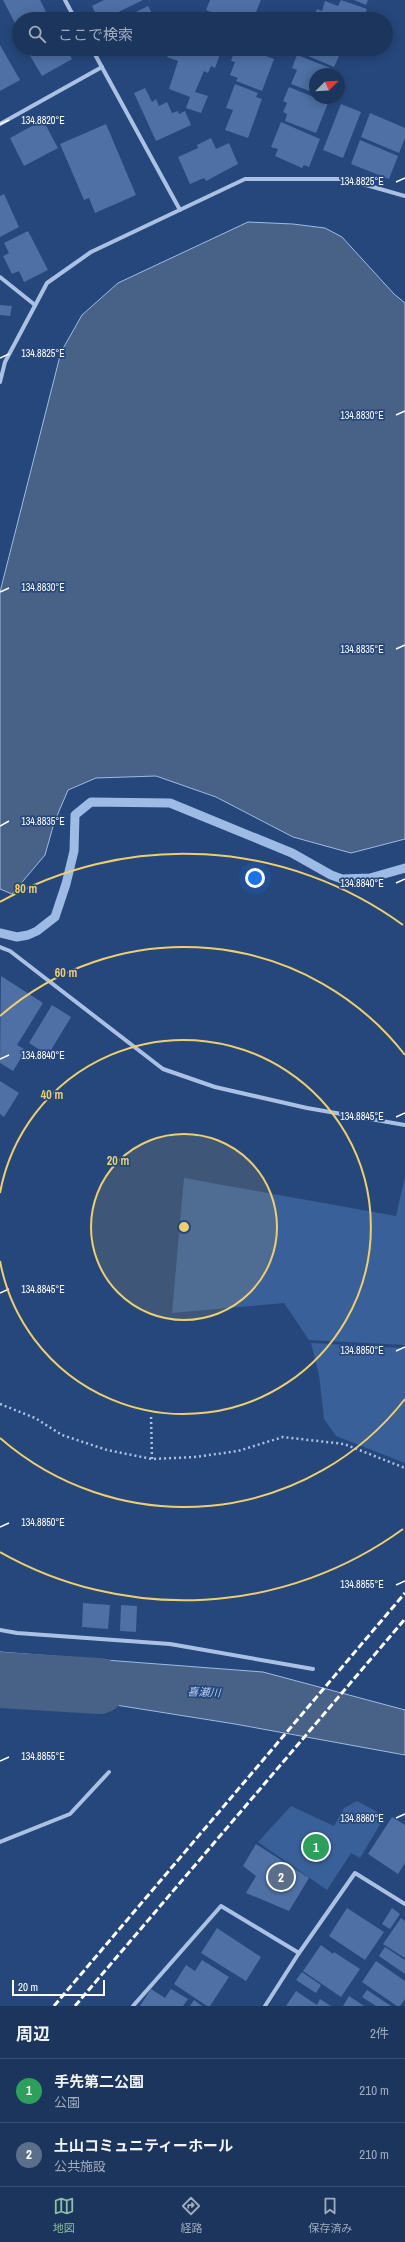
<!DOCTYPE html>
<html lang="ja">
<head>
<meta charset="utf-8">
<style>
	body { margin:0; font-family:"Archivo Narrow","Noto Sans JP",sans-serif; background:#294065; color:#f1f3f6 }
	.compass { position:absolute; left:309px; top:68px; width:36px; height:36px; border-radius:50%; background:#1c355c; box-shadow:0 2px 10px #0003; rotate:66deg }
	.scale { position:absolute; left:12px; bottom:10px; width:93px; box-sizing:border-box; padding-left:4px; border:2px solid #fff; border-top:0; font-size:11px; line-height:14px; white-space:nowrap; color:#fff; -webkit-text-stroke:3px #26477b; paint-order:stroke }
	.you { position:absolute; left:255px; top:878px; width:14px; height:14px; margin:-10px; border:3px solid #fff; border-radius:50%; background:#1a73e8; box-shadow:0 0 0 6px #1a73e833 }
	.badge { display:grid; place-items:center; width:26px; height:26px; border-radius:50%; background:#8abfa5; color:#fff; font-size:13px; font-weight:700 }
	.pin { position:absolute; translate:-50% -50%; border:2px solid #fff; box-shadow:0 1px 4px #0006 }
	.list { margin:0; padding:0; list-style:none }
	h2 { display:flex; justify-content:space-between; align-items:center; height:52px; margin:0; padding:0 16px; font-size:17px }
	h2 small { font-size:13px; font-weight:400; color:#a0abbb }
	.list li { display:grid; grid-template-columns:26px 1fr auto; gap:12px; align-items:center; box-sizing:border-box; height:64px; padding:0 16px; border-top:1px solid #3a5072 }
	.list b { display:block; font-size:15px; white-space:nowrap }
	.list p { margin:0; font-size:13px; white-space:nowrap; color:#a0abbb }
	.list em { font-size:13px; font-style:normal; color:#a0abbb }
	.icon { flex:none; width:22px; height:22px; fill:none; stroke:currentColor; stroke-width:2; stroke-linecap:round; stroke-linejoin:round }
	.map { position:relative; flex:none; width:405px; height:2006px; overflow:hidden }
	.search { position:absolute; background:#1c355c; box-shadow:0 2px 10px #0003; left:12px; right:12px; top:12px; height:44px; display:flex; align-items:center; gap:10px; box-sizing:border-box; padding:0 14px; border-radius:22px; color:#a0abbb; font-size:15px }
	.sheet { height:180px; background:#1c355c }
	nav { display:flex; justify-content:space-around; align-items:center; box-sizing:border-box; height:56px; border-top:1px solid #3a5072; background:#1c355c; font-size:11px; color:#a0abbb }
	nav a { display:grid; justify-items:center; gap:2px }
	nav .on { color:#8abfa5 }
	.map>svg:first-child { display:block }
	.green { fill:#396098 }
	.water { fill:#486187; stroke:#9ebbe5 }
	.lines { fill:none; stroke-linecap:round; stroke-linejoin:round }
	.stream { stroke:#9ebbe5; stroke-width:9 }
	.river { stroke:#486187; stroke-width:56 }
	.building { fill:#4e70a4 }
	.path { stroke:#aac1e4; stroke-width:2.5; stroke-dasharray:2 3; stroke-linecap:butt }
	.minor { stroke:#aac1e4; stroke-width:4 }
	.rail { stroke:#fff; stroke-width:3; stroke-dasharray:7 3; stroke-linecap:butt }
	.ticks { fill:none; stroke:#fff; stroke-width:1.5 }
	.ring { fill:none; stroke:#edcf6f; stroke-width:2 }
	.labels { text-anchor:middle; stroke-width:3.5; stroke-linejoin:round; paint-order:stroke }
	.water-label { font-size:11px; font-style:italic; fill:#b5cbec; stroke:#26477b }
	.ticks-label { font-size:10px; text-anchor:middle; fill:#fff; stroke:#26477b; stroke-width:3.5; stroke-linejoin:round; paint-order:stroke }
	.centre { fill:#edcf6f; stroke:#26477b; stroke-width:2 }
	.ring-label { font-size:12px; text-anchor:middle; font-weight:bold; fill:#edcf6f; stroke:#26477b; stroke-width:3.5; stroke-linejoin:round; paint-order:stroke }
</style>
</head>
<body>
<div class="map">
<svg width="405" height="2006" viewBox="0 0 405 2006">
	<rect width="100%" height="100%" fill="#26477b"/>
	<g class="green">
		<polygon points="405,1177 405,1345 309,1340 284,1303 172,1313 184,1178 396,1216"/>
		<polygon points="311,1343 405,1348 405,1463 336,1436 324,1419 319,1375"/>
		<polygon points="357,1801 385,1816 360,1858 351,1853 327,1890 258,1842 291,1806 334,1826 344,1808"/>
	</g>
	<g class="water">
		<polygon points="248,222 293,224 325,228 342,237 394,294 405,303 405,839 351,853 293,837 216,797 156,776 96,778 68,790 54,823 45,855 12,894 0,889 0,592 61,352 82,315 118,283"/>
		<polygon points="0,1652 263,1672 405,1710 405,1755 235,1724 97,1702 23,1682 0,1680"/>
	</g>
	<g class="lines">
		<polyline class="stream" points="0,933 17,937 28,935 37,931 55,917 66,884 74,851 75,815 91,802 170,803 292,853 331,875 342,879 370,878 405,868"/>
		<polyline class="river" points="0,1680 99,1686"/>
	</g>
	<g class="building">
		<polygon points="3,0 40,0 49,18 19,19 19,31"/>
		<polygon points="104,0 143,0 104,19 98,19 92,6"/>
		<polygon points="210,0 261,0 253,19 228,19 206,10"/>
		<polygon points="341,0 367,9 363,19 313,19 317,9 322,11 325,1 338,6"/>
		<polygon points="354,0 368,0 366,5"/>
		<polygon points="148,6 155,19 122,19"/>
		<polygon points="0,45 20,80 0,91"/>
		<polygon points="26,49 66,49 72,59 42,76"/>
		<polygon points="113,49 125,49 115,54"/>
		<polygon points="171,49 222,49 215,68 211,66 208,73 204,71 195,92 208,96 201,113 186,108 190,97 169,89 178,61 167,57"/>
		<polygon points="235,49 247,49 274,59 262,91 236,81 238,78 230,75 235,62 231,61"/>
		<polygon points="292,49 342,49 334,67"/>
		<polygon points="297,55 333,69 331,74 315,74 315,93 291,84 297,70 292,68"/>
		<polygon points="235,84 258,93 256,97 262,99 248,138 225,130 233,110 226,108"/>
		<polygon points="289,87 328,103 316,133 285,121 287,114 283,112 287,103 283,101"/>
		<polygon points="145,88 152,102 156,99 159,106 167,102 172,113 178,111 179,114 185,111 191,125 156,141 134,93"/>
		<polygon points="341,104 361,112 343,158 323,150"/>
		<polygon points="370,113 405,128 405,138 399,153 361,137"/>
		<polygon points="43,120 58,148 24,166 10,138"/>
		<polygon points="281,122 320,139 309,167 304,165 302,168 275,156 278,149 271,147"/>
		<polygon points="106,124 136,195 95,213 89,198 84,200 60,144"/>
		<polygon points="211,138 216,149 229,143 238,164 206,181 204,178 190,184 178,157 198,148 197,145"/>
		<polygon points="360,140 398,156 389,179 351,164"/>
		<polygon points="4,194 19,227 0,237 0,196"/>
		<polygon points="28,231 48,270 24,282 19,271 12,274 3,256 9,253 4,243"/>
		<polygon points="0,305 12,306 10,316 0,315"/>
		<polygon points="1,976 43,1003 17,1045 26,1050 13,1071 0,1063"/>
		<polygon points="52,1005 71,1017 48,1055 29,1043"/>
		<polygon points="0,1081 19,1093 4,1117 0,1114"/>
		<polygon points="83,1603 110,1605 108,1629 82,1627"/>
		<polygon points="121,1605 137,1606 136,1632 120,1631"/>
		<polygon points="392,1817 405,1825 405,1863 398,1874 368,1854"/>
		<polygon points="256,1844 309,1878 289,1911 246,1893 256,1876 243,1866"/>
		<polygon points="347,1908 384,1932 365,1960 329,1936"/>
		<polygon points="392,1908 400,1914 390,1929 382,1924"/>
		<polygon points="401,1918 405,1921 405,1958 383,1944"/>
		<polygon points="217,1928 261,1957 246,1981 201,1953"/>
		<polygon points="321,1945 333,1954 334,1952 360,1969 341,1997 303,1971"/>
		<polygon points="385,1947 405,1960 405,1974 379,1956"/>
		<polygon points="202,1960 229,1977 210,2006 207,2006 174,1984 186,1965 195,1971"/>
		<polygon points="376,1961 405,1981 405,1999 400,2006 397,2006 362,1982"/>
		<polygon points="302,1972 321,1985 316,1993 296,1980"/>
		<polygon points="151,1989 165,1998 171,1989 188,1999 183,2006 140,2006"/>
		<polygon points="367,1990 391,2006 376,2006 362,1997"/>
		<polygon points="296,1991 317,2005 320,1999 331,2006 286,2006"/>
		<polygon points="349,1996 364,2006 343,2006"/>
		<polygon points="194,2000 202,2006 190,2006"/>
	</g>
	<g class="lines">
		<g class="path">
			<polyline points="0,1404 35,1418 62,1435 107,1450 152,1459 195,1457 238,1451 283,1437 344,1444 405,1468"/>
			<polyline points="151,1417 152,1459"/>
		</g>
		<g class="minor">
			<polyline points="65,0 75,19"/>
			<polyline points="92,49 180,210"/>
			<polyline points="0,124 102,67"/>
			<polyline points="0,277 35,305"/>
			<polyline points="0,382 5,362 47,283 91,252 245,179 345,179 405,196"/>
			<polyline points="0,947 10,951 163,1069 215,1087 307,1108 405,1125"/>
			<polyline points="0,1630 17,1633 170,1644 313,1669"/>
			<polyline points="0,1842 70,1814 109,1772"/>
			<polyline points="133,2006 221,1906 299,1953 355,1873 405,1904"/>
			<polyline points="265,2006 299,1953"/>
		</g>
		<g class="rail">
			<polyline points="54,2006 405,1593"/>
			<polyline points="75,2006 405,1619"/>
		</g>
	</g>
	<path class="ticks" d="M0 124 9 120M396 182 405 178M0 358 9 354M396 415 405 411M0 592 9 588M396 649 405 645M0 826 9 821M396 883 405 879M0 1059 9 1055M396 1117 405 1113M0 1293 9 1289M396 1351 405 1347M0 1527 9 1523M396 1585 405 1581M0 1761 9 1757M396 1818 405 1814"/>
	<circle cx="184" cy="1227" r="93" fill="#edcf6f" fill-opacity=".12"/>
	<g class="ring">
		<circle cx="184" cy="1227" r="93"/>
		<path d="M0 1193A187 187 0 1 1 0 1261"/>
		<path d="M405 1399A280 280 0 0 1 0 1438M0 1016A280 280 0 0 1 405 1055"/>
		<path d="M403 1529A373 373 0 0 1 0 1552M0 902A373 373 0 0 1 403 925"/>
	</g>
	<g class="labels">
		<g class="water-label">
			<text transform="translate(204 1692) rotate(3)" y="4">喜瀬川</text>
		</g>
	</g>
	<g class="ticks-label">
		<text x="43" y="124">134.8820°E</text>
		<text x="362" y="185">134.8825°E</text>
		<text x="43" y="357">134.8825°E</text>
		<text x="362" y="419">134.8830°E</text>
		<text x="43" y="591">134.8830°E</text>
		<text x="362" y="653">134.8835°E</text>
		<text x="43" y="825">134.8835°E</text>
		<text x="362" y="887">134.8840°E</text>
		<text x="43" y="1059">134.8840°E</text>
		<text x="362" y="1120">134.8845°E</text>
		<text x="43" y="1293">134.8845°E</text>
		<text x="362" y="1354">134.8850°E</text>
		<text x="43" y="1526">134.8850°E</text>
		<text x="362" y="1588">134.8855°E</text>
		<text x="43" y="1760">134.8855°E</text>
		<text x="362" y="1822">134.8860°E</text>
	</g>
	<circle cx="184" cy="1227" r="6" class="centre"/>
	<g class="ring-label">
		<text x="26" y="893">80 m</text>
		<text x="66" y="977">60 m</text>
		<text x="52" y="1099">40 m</text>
		<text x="118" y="1165">20 m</text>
	</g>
</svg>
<svg class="compass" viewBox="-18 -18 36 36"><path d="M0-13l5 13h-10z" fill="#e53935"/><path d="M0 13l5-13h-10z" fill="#a0abbb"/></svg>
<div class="scale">20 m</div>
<div class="you"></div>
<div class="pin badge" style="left:316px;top:1847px;background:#2e9e5b">1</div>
<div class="pin badge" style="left:281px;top:1877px;background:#5c6f8a">2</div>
<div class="search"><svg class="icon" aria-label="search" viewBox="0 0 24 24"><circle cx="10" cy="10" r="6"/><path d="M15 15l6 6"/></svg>ここで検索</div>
</div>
<section class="sheet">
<h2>周辺<small>2件</small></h2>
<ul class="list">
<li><span class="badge" style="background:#2e9e5b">1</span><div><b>手先第二公園</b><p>公園</p></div><em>210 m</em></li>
<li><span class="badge" style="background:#5c6f8a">2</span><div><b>土山コミュニティーホール</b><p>公共施設</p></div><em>210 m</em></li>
</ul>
</section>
<nav>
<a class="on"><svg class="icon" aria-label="map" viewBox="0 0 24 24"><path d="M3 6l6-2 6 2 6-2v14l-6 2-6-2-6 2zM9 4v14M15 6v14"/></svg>地図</a>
<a><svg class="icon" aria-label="directions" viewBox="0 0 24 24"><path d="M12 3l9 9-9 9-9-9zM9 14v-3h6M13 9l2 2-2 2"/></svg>経路</a>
<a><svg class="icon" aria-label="saved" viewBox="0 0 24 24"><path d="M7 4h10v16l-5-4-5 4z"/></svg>保存済み</a>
</nav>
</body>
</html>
